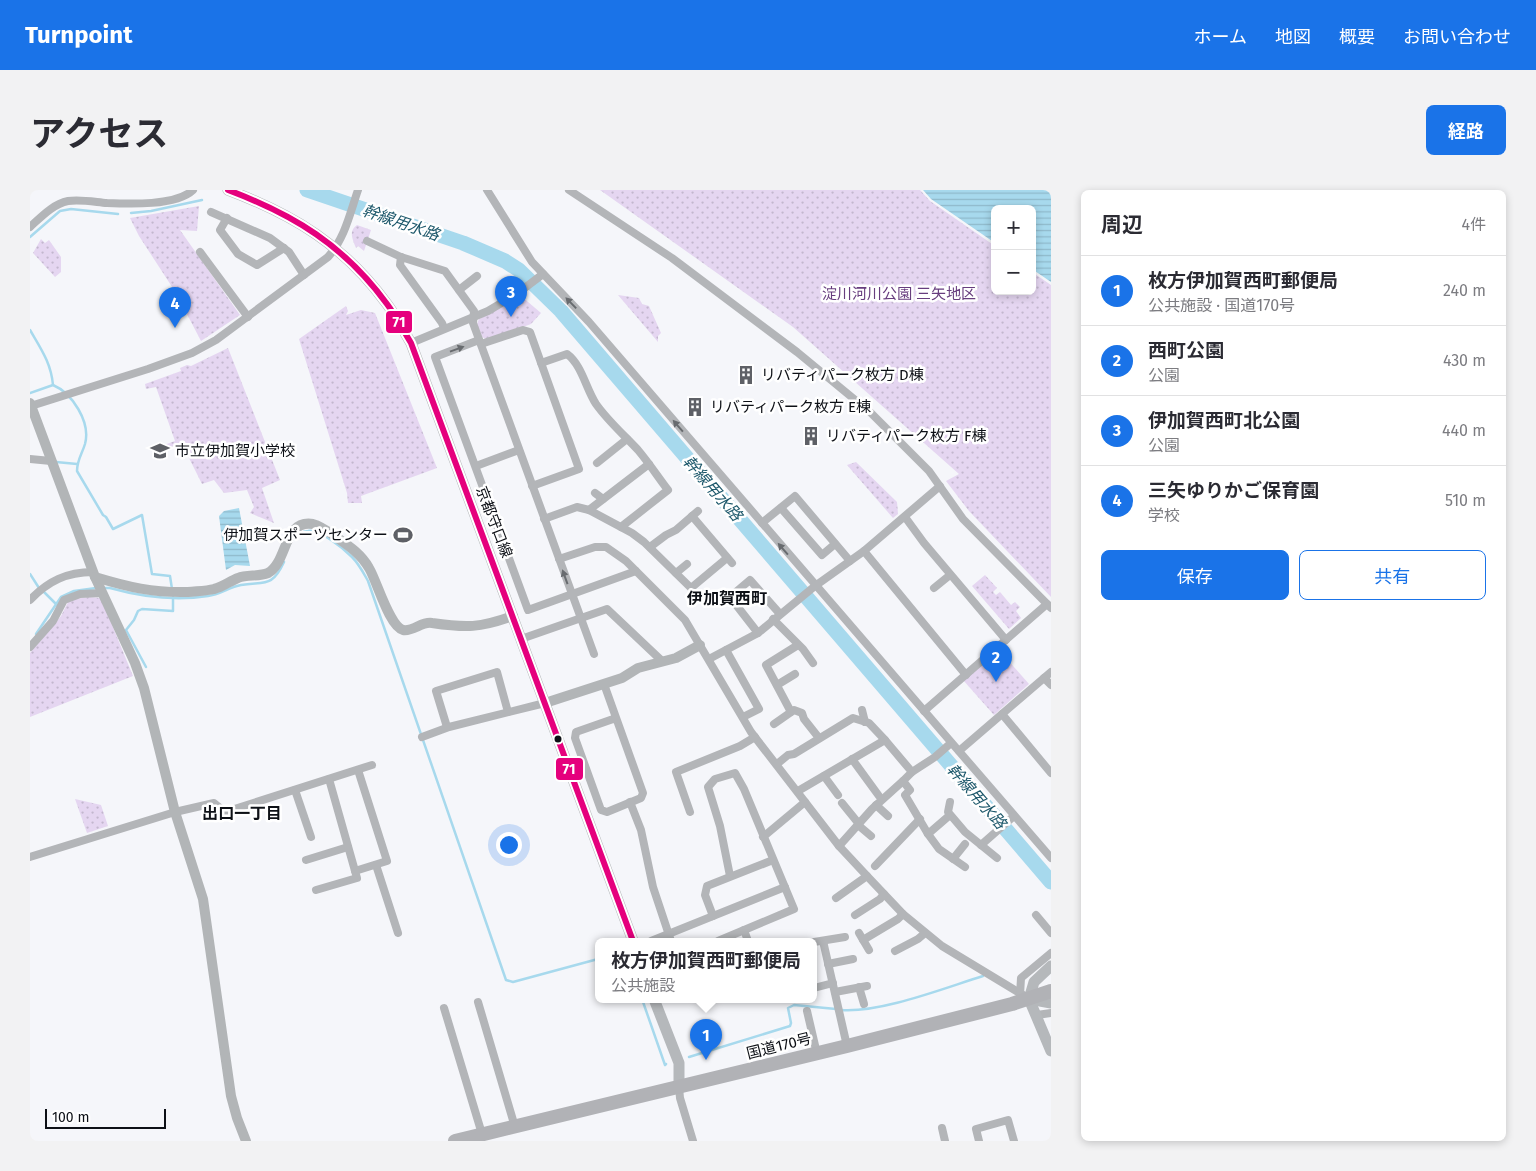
<!DOCTYPE html>
<html lang="ja">
<head>
<meta charset="utf-8">
<style>
	body { margin:0; font-family:"Fira Sans","Noto Sans JP",sans-serif; background:#f2f2f3; color:#2b2b33 }
	.controls { position:absolute; right:15px; top:15px; display:grid; overflow:hidden; border-radius:8px; box-shadow:0 2px 8px #0003 }
	.controls button { width:45px; height:45px; display:grid; place-items:center; padding:0; border:0; border-bottom:1px solid #e1e1e2; background:#fff; color:#2b2b33; font:25px sans-serif }
	.scale { position:absolute; left:15px; bottom:12px; width:121px; box-sizing:border-box; padding-left:5px; border:2px solid #0d1016; border-top:0; font-size:14px; line-height:18px; white-space:nowrap; color:#0d1016; -webkit-text-stroke:4px #fff; paint-order:stroke }
	.you { position:absolute; left:478px; top:654px; width:18px; height:18px; margin:-12px; border:4px solid #fff; border-radius:50%; background:#1a73e8; box-shadow:0 0 0 8px #1a73e833 }
	.badge { display:grid; place-items:center; width:32px; height:32px; border-radius:50%; background:#1a73e8; color:#fff; font-size:16px; font-weight:700 }
	.pin { position:absolute; translate:-50% -41px; filter:drop-shadow(0 1px 2px #0008) }
	.pin::after { content:''; position:absolute; top:26px; width:18px; height:15px; background:inherit; clip-path:polygon(0 0,100% 0,50% 100%) }
	.popup { position:absolute; left:565px; top:748px; width:222px; height:65px; box-sizing:border-box; display:grid; place-content:center; border-radius:8px; background:#fff; filter:drop-shadow(0 1px 4px #0005); font-size:16px; white-space:nowrap; color:#7c7c81 }
	.popup b { font-size:19px; color:#2b2b33 }
	.popup::after { content:''; position:absolute; left:50%; top:100%; margin-left:-10px; border:10px solid transparent; border-top-color:#fff }
	.list { margin:0; padding:0; list-style:none }
	h2 { display:flex; justify-content:space-between; align-items:center; height:65px; margin:0; padding:0 20px; font-size:21px }
	h2 small { font-size:16px; font-weight:400; color:#7c7c81 }
	.list li { display:grid; grid-template-columns:32px 1fr auto; gap:15px; align-items:center; box-sizing:border-box; height:70px; padding:0 20px; border-top:1px solid #e1e1e2 }
	.list b { display:block; font-size:19px; white-space:nowrap }
	.list p { margin:0; font-size:16px; white-space:nowrap; color:#7c7c81 }
	.list em { font-size:16px; font-style:normal; color:#7c7c81 }
	.actions { display:flex; gap:10px; padding:15px 20px }
	.actions a { flex:1; padding:11px 0; border:1px solid #1a73e8; border-radius:8px; text-align:center; font-size:18px; color:#1a73e8 }
	.actions .main { background:#1a73e8; color:#fff }
	.map { position:relative; flex:none; width:1021px; height:951px; overflow:hidden; border-radius:8px }
	header { display:flex; align-items:center; gap:30px; box-sizing:border-box; height:70px; padding:0 25px; background:#1a73e8; color:#fff }
	header strong { font-size:24px }
	nav { display:flex; gap:28px; margin-inline-start:auto; font-size:18px }
	.intro { display:flex; align-items:center; justify-content:space-between; box-sizing:border-box; height:120px; padding:0 30px }
	h1 { margin:0; font-size:35px }
	.button { padding:12px 22px; border-radius:8px; background:#1a73e8; color:#fff; font-size:18px; font-weight:700 }
	main { display:flex; gap:30px; padding:0 30px }
	aside { flex:1; background:#fff; border-radius:8px; box-shadow:0 2px 8px #0003 }
	.map>svg:first-child { display:block }
	.grass { fill:url(#grass-dots) }
	.water { fill:url(#water-rules) }
	.lines { fill:none; stroke-linecap:round; stroke-linejoin:round }
	.stream { stroke:#a7d9ed; stroke-width:2.5 }
	.river { stroke:#a7d9ed; stroke-width:15 }
	.street { stroke:#b3b5b8; stroke-width:8 }
	.secondary { stroke:#b2b5b7; stroke-width:10 }
	.primary { stroke:#b5b8bb; stroke-width:11 }
	.highway { stroke:#b1b2b6; stroke-width:14 }
	.bus-1-casing { stroke:#fff; stroke-width:10 }
	.bus-1 { stroke:#e5007d; stroke-width:6 }
	.oneway { fill:#686b6f }
	.bus-dot { fill:#0d1016; stroke:#fff; stroke-width:2 }
	.labels { text-anchor:middle; stroke-width:5; stroke-linejoin:round; paint-order:stroke }
	.park-label { font-size:15px; fill:#673d7e; stroke:#fff }
	.poi-label { font-size:15px; fill:#0d1016; stroke:#fff; text-anchor:start }
	.street-label { font-size:15px; fill:#0d1016; stroke:#fff }
	.water-label { font-size:16px; font-style:italic; fill:#1d586b; stroke:#fff }
	.neighbourhood-label { font-size:16px; font-weight:bold; fill:#0d1016; stroke:#fff }
	.line-badge { stroke:#fff; stroke-width:2 }
	.badge-label { font-size:14px; text-anchor:middle; font-weight:bold; fill:#fff }
</style>
</head>
<body>
<header>
<strong>Turnpoint</strong>
<nav><a>ホーム</a><a>地図</a><a>概要</a><a>お問い合わせ</a></nav>
</header>
<div class="intro"><h1>アクセス</h1><a class="button">経路</a></div>
<main>
<div class="map">
<svg width="1021" height="951" viewBox="0 0 1021 951">
	<defs>
		<pattern id="grass-dots" width="8" height="8" patternUnits="userSpaceOnUse" patternTransform="scale(1.25)"><rect width="8" height="8" fill="#e5d6f1"/><path d="M2 2h.1M6 6h.1" fill="none" stroke="#c3b7ce" stroke-width="1.8" stroke-linecap="round"/></pattern>
		<pattern id="water-rules" width="6" height="5" patternUnits="userSpaceOnUse" patternTransform="scale(1.25)"><rect width="6" height="5" fill="#a7d9ed"/><path d="M0 2.5h6" fill="none" stroke="#8fb9ca"/></pattern>
	</defs>
	<rect width="100%" height="100%" fill="#f5f6fa"/>
	<g class="grass">
		<polygon points="570,0 890,0 900,11 965,56 965,101 1002,101 1002,82 1021,95 1021,407 939,321 916,291 929,284 763,137"/>
		<polygon points="169,16 167,41 150,40 210,125 171,151 146,103 109,46 100,28"/>
		<path d="M327 35 341 40 334 61 328 56 326 58C323 50 318 41 327 35Z"/>
		<polygon points="11,49 15,53 19,50 31,67 31,82 25,87 3,63"/>
		<polygon points="588,105 609,108 612,114 619,116 631,143 628,146 628,152"/>
		<polygon points="491,106 511,123 501,134 458,150 452,147 447,134 449,129"/>
		<polygon points="316,116 318,121 316,125 331,120 345,123 407,278 331,306 332,313 318,313 317,303 269,149"/>
		<polygon points="198,158 250,290 232,298 244,333 220,323 224,317 217,300 194,303 184,290 172,294 152,254 137,258 134,255 145,251 126,197 116,199 115,194 151,181 150,178 157,175 161,176"/>
		<polygon points="826,272 867,312 868,324 863,328 817,275"/>
		<polygon points="955,385 967,398 963,402 966,405 970,402 981,415 985,412 990,417 986,421 991,428 979,439 942,396"/>
		<polygon points="59,407 71,408 103,486 0,527 0,463 31,426 38,412 44,409"/>
		<polygon points="968,459 999,494 964,525 933,490"/>
		<polygon points="45,609 71,615 78,636 57,643"/>
	</g>
	<g class="water">
		<polygon points="893,0 1021,0 1021,92 1002,79 1002,19 965,19 965,53 901,9"/>
		<polygon points="209,318 220,376 205,375 196,380 189,326 194,321"/>
	</g>
	<g class="lines">
		<g class="stream">
			<polyline points="101,23 121,21 172,10"/>
			<polyline points="0,47 30,21 41,19 88,24"/>
			<path d="M0 140C11 159 21 173 23 195"/>
			<path d="M0 203 23 195C42 203 61 232 55 254 52 264 47 270 47 281L73 325 76 327 83 339 112 325 122 384 140 386 142 399"/>
			<polyline points="26,272 47,274"/>
			<path d="M264 349C268 345 272 341 278 341 290 339 314 359 322 367 329 374 333 382 338 391L476 790 483 792 568 769"/>
			<polyline points="0,384 9,398"/>
			<path d="M74 398H80C112 407 145 411 178 406 190 405 199 397 211 395 235 391 242 398 254 372"/>
			<polyline points="13,401 27,415"/>
			<polyline points="6,444 31,407 44,401 66,398"/>
			<polyline points="116,477 96,440 104,430 108,421 112,419 143,421 143,407"/>
			<polyline points="612,809 635,875 636,874"/>
			<path d="M811 820C851 823 914 798 953 786"/>
			<polyline points="659,867 760,836 761,833 758,818 764,815 806,819"/>
		</g>
		<polyline class="river" points="277,0 433,53 475,71 489,80 531,121 1021,692"/>
		<g class="street">
			<polyline points="457,0 502,72 559,132 1021,668"/>
			<polyline points="539,0 642,68 767,162 841,223 899,281 933,329 1021,418"/>
			<polyline points="181,22 240,48 259,62 274,85"/>
			<polyline points="197,28 190,40 208,64 227,75 254,58"/>
			<path d="M0 37C11 27 23 14 38 11 50 9 65 12 77 13 99 14 146 16 163 0"/>
			<polyline points="337,51 371,67 415,81 444,121 443,133 564,464"/>
			<polyline points="170,62 218,127"/>
			<polyline points="371,67 370,75 412,133 414,138"/>
			<polyline points="429,100 447,86"/>
			<polyline points="449,150 405,167 498,420 606,381"/>
			<polyline points="381,153 458,121 488,103 513,84"/>
			<polyline points="451,154 493,140 500,142 549,279 502,296"/>
			<path d="M511 173 537 164C552 175 556 199 566 214 578 231 594 245 608 260 619 273 628 287 638 300L591 337"/>
			<path d="M1 216 118 179 162 163 186 150 298 67C315 48 320 23 328 0"/>
			<polyline points="0,269 21,271"/>
			<polyline points="567,273 597,249"/>
			<polyline points="446,276 489,260"/>
			<polyline points="565,303 573,309"/>
			<polyline points="751,318 792,365 805,354"/>
			<polyline points="559,320 619,274"/>
			<polyline points="662,326 702,373"/>
			<polyline points="875,327 894,353 976,450"/>
			<polyline points="514,329 547,317 559,320 602,343 614,352 661,398 697,368"/>
			<polyline points="732,333 765,306 820,371"/>
			<polyline points="620,357 636,345 646,340 668,321"/>
			<polyline points="834,361 936,485"/>
			<polyline points="529,369 565,357 576,357 596,371 655,430 721,542 809,656 837,686 873,724 912,756 998,808"/>
			<polyline points="646,383 657,374"/>
			<polyline points="904,398 920,385"/>
			<path d="M0 410C18 391 37 382 63 382"/>
			<polyline points="743,429 773,459 783,473"/>
			<polyline points="728,443 700,407 720,390 750,424"/>
			<polyline points="491,449 577,419 632,471"/>
			<polyline points="0,457 23,431 34,410 50,404 72,403"/>
			<polyline points="696,460 729,519 713,527"/>
			<polyline points="679,469 728,443 785,396 834,361 910,296"/>
			<polyline points="1014,488 1021,495"/>
			<polyline points="574,494 613,603 611,608 577,622 571,620 545,548 546,542 586,528"/>
			<polyline points="747,495 765,484"/>
			<polyline points="832,520 835,532"/>
			<polyline points="894,521 1017,414"/>
			<polyline points="761,522 736,475 768,455"/>
			<polyline points="972,524 1021,583"/>
			<polyline points="744,534 764,520 772,523 774,529 789,548"/>
			<polyline points="417,537 406,501 467,482 478,522"/>
			<polyline points="392,547 419,537 515,513"/>
			<polyline points="929,561 1021,482"/>
			<polyline points="822,569 849,606"/>
			<polyline points="747,574 758,565 764,564 823,528 839,533 855,550"/>
			<polyline points="882,582 905,567 921,553"/>
			<polyline points="794,586 808,605"/>
			<polyline points="265,600 281,647"/>
			<polyline points="768,601 855,550 882,582 873,591 880,600 875,605 898,644 909,659 935,677"/>
			<polyline points="600,612 611,640 623,697 641,751"/>
			<polyline points="920,612 918,622 935,642 967,668"/>
			<polyline points="812,613 829,634"/>
			<polyline points="846,615 858,626"/>
			<polyline points="660,622 646,582 710,556 725,547"/>
			<polyline points="828,635 841,646"/>
			<polyline points="898,644 920,625"/>
			<polyline points="733,647 775,612"/>
			<polyline points="951,655 984,626"/>
			<polyline points="809,656 842,619 873,591"/>
			<polyline points="0,667 145,622 184,613 195,622 342,575"/>
			<polyline points="923,669 935,654"/>
			<polyline points="276,670 318,657"/>
			<polyline points="346,675 368,743"/>
			<polyline points="845,676 890,629"/>
			<polyline points="325,681 357,671 328,580"/>
			<polyline points="286,700 327,688 299,589"/>
			<polyline points="806,708 837,686"/>
			<polyline points="825,725 850,709 854,704"/>
			<polyline points="1006,725 1021,743"/>
			<polyline points="683,726 675,705 677,696 743,670"/>
			<polyline points="714,740 718,751"/>
			<polyline points="829,743 839,760"/>
			<polyline points="833,750 868,729 873,724"/>
			<polyline points="621,751 755,697"/>
			<polyline points="688,751 764,719 714,599 705,583 685,589 678,597 690,636 700,686"/>
			<polyline points="793,751 817,856"/>
			<polyline points="784,752 815,747"/>
			<polyline points="865,761 888,749 895,743"/>
			<polyline points="798,774 823,769"/>
			<polyline points="829,797 834,814"/>
			<polyline points="784,798 803,793"/>
			<polyline points="805,802 837,796"/>
			<polyline points="990,805 991,788 1021,763"/>
			<polyline points="448,812 485,937"/>
			<polyline points="414,818 452,944"/>
			<polyline points="777,821 787,864"/>
			<polyline points="1007,825 1021,823"/>
			<polyline points="649,897 650,908 663,951"/>
			<polyline points="912,938 915,951"/>
			<polyline points="949,951 946,939 978,930 984,951"/>
		</g>
		<g class="secondary">
			<polyline points="0,213 65,387 105,473 114,498 145,622 173,709 201,906 207,928 216,951"/>
			<path d="M65 387C98 397 123 403 158 402 167 401 176 401 184 399 193 397 200 391 208 388 217 384 228 387 238 383 258 372 253 329 283 334 291 336 299 342 306 347 319 356 331 364 339 378 347 391 359 436 373 440 383 442 392 431 402 433 436 438 450 438 483 426"/>
			<polyline points="515,513 592,488 608,478 646,468 670,455"/>
		</g>
		<g class="primary">
			<path d="M198 0C264 25 314 55 357 114 366 126 373 140 381 153L603 751"/>
			<polyline points="624,809 649,873 649,897"/>
			<polyline points="999,809 1021,861"/>
			<polyline points="999,809 1004,792 1021,776"/>
			<polyline points="999,809 1021,813"/>
		</g>
		<polyline class="highway" points="425,951 817,856 982,814 1021,801"/>
		<g class="bus-1-casing">
			<path id="bus-1" d="M198 0C264 25 314 55 357 114 366 126 373 140 381 153L603 751"/>
		</g>
		<use href="#bus-1" class="bus-1"/>
	</g>
	<defs><path id="oneway-solid" d="M-6-.8H1V-3.2L6.5 0L1 3.2V.8H-6Z" transform="scale(1.25)"/></defs>
	<g class="oneway">
		<use href="#oneway-solid" transform="translate(541 113) rotate(-134)"/>
		<use href="#oneway-solid" transform="translate(427 159) rotate(-20)"/>
		<use href="#oneway-solid" transform="translate(648 236) rotate(-131)"/>
		<use href="#oneway-solid" transform="translate(753 359) rotate(-131)"/>
		<use href="#oneway-solid" transform="translate(535 387) rotate(-110)"/>
	</g>
	<defs>
		<g id="building-bare" transform="scale(1.5)"><path d="M-4-6H4V6H1V3H-1V6H-4ZM-2.5-4.3h1.7v1.8h-1.7ZM.8-4.3h1.7v1.8H.8ZM-2.5-1h1.7V.8h-1.7ZM.8-1h1.7V.8H.8Z" fill="#5e6066" stroke="#fff" stroke-width="2.5" paint-order="stroke"/></g>
		<g id="school-bare" transform="scale(1.5)"><path d="M0-5L7-2L0 1L-7-2ZM-4 1L0 2.5L4 1V4Q0 6-4 4Z" fill="#5e6066" stroke="#fff" stroke-width="2.5" paint-order="stroke"/></g>
		<g id="stadium-bare" transform="scale(1.5)"><path d="M0-5a6.5 5 0 1 0 0 10a6.5 5 0 1 0 0-10ZM-3.5-1.8h7v3.6h-7Z" fill="#5e6066" stroke="#fff" stroke-width="2.5" paint-order="stroke"/></g>
	</defs>
	<g fill-rule="evenodd">
		<use href="#building-bare" x="716" y="185"/>
		<use href="#building-bare" x="665" y="217"/>
		<use href="#building-bare" x="781" y="246"/>
		<use href="#school-bare" x="130" y="261"/>
		<use href="#stadium-bare" x="373" y="345"/>
	</g>
	<circle class="bus-dot" cx="528" cy="549" r="4.5"/>
	<g class="labels">
		<g class="park-label">
			<text x="869" y="109">淀川河川公園 三矢地区</text>
		</g>
		<g class="poi-label">
			<text x="731" y="190">リバティパーク枚方 D棟</text>
			<text x="680" y="222">リバティパーク枚方 E棟</text>
			<text x="796" y="251">リバティパーク枚方 F棟</text>
			<text x="145" y="266">市立伊加賀小学校</text>
			<text x="358" y="350" text-anchor="end">伊加賀スポーツセンター</text>
		</g>
		<g class="street-label">
			<text transform="translate(464 332) rotate(69)" y="5">京都守口線</text>
			<text transform="translate(749 856) rotate(-14)" y="5">国道170号</text>
		</g>
		<g class="water-label">
			<text transform="translate(371 32) rotate(19)" y="6">幹線用水路</text>
			<text transform="translate(683 298) rotate(49)" y="6">幹線用水路</text>
			<text transform="translate(947 606) rotate(49)" y="6">幹線用水路</text>
		</g>
		<g class="neighbourhood-label">
			<text x="697" y="414">伊加賀西町</text>
			<text x="212" y="629">出口一丁目</text>
		</g>
	</g>
	<g class="line-badge">
		<rect x="355" y="120" width="28" height="24" rx="5" fill="#e5007d"/>
		<rect x="525" y="567" width="29" height="24" rx="5" fill="#e5007d"/>
	</g>
	<g class="badge-label">
		<text x="369" y="137">71</text>
		<text x="539" y="584">71</text>
	</g>
</svg>
<div class="controls">
<button>+</button>
<button>−</button>
</div>
<div class="scale">100 m</div>
<div class="you"></div>
<div class="pin badge" style="left:676px;top:870px">1</div>
<div class="popup"><b>枚方伊加賀西町郵便局</b>公共施設</div>
<div class="pin badge" style="left:966px;top:492px">2</div>
<div class="pin badge" style="left:481px;top:127px">3</div>
<div class="pin badge" style="left:145px;top:138px">4</div>
</div>
<aside>
<h2>周辺<small>4件</small></h2>
<ul class="list">
<li><span class="badge">1</span><div><b>枚方伊加賀西町郵便局</b><p>公共施設 · 国道170号</p></div><em>240 m</em></li>
<li><span class="badge">2</span><div><b>西町公園</b><p>公園</p></div><em>430 m</em></li>
<li><span class="badge">3</span><div><b>伊加賀西町北公園</b><p>公園</p></div><em>440 m</em></li>
<li><span class="badge">4</span><div><b>三矢ゆりかご保育園</b><p>学校</p></div><em>510 m</em></li>
</ul>
<div class="actions"><a class="main">保存</a><a>共有</a></div>
</aside>
</main>
</body>
</html>
